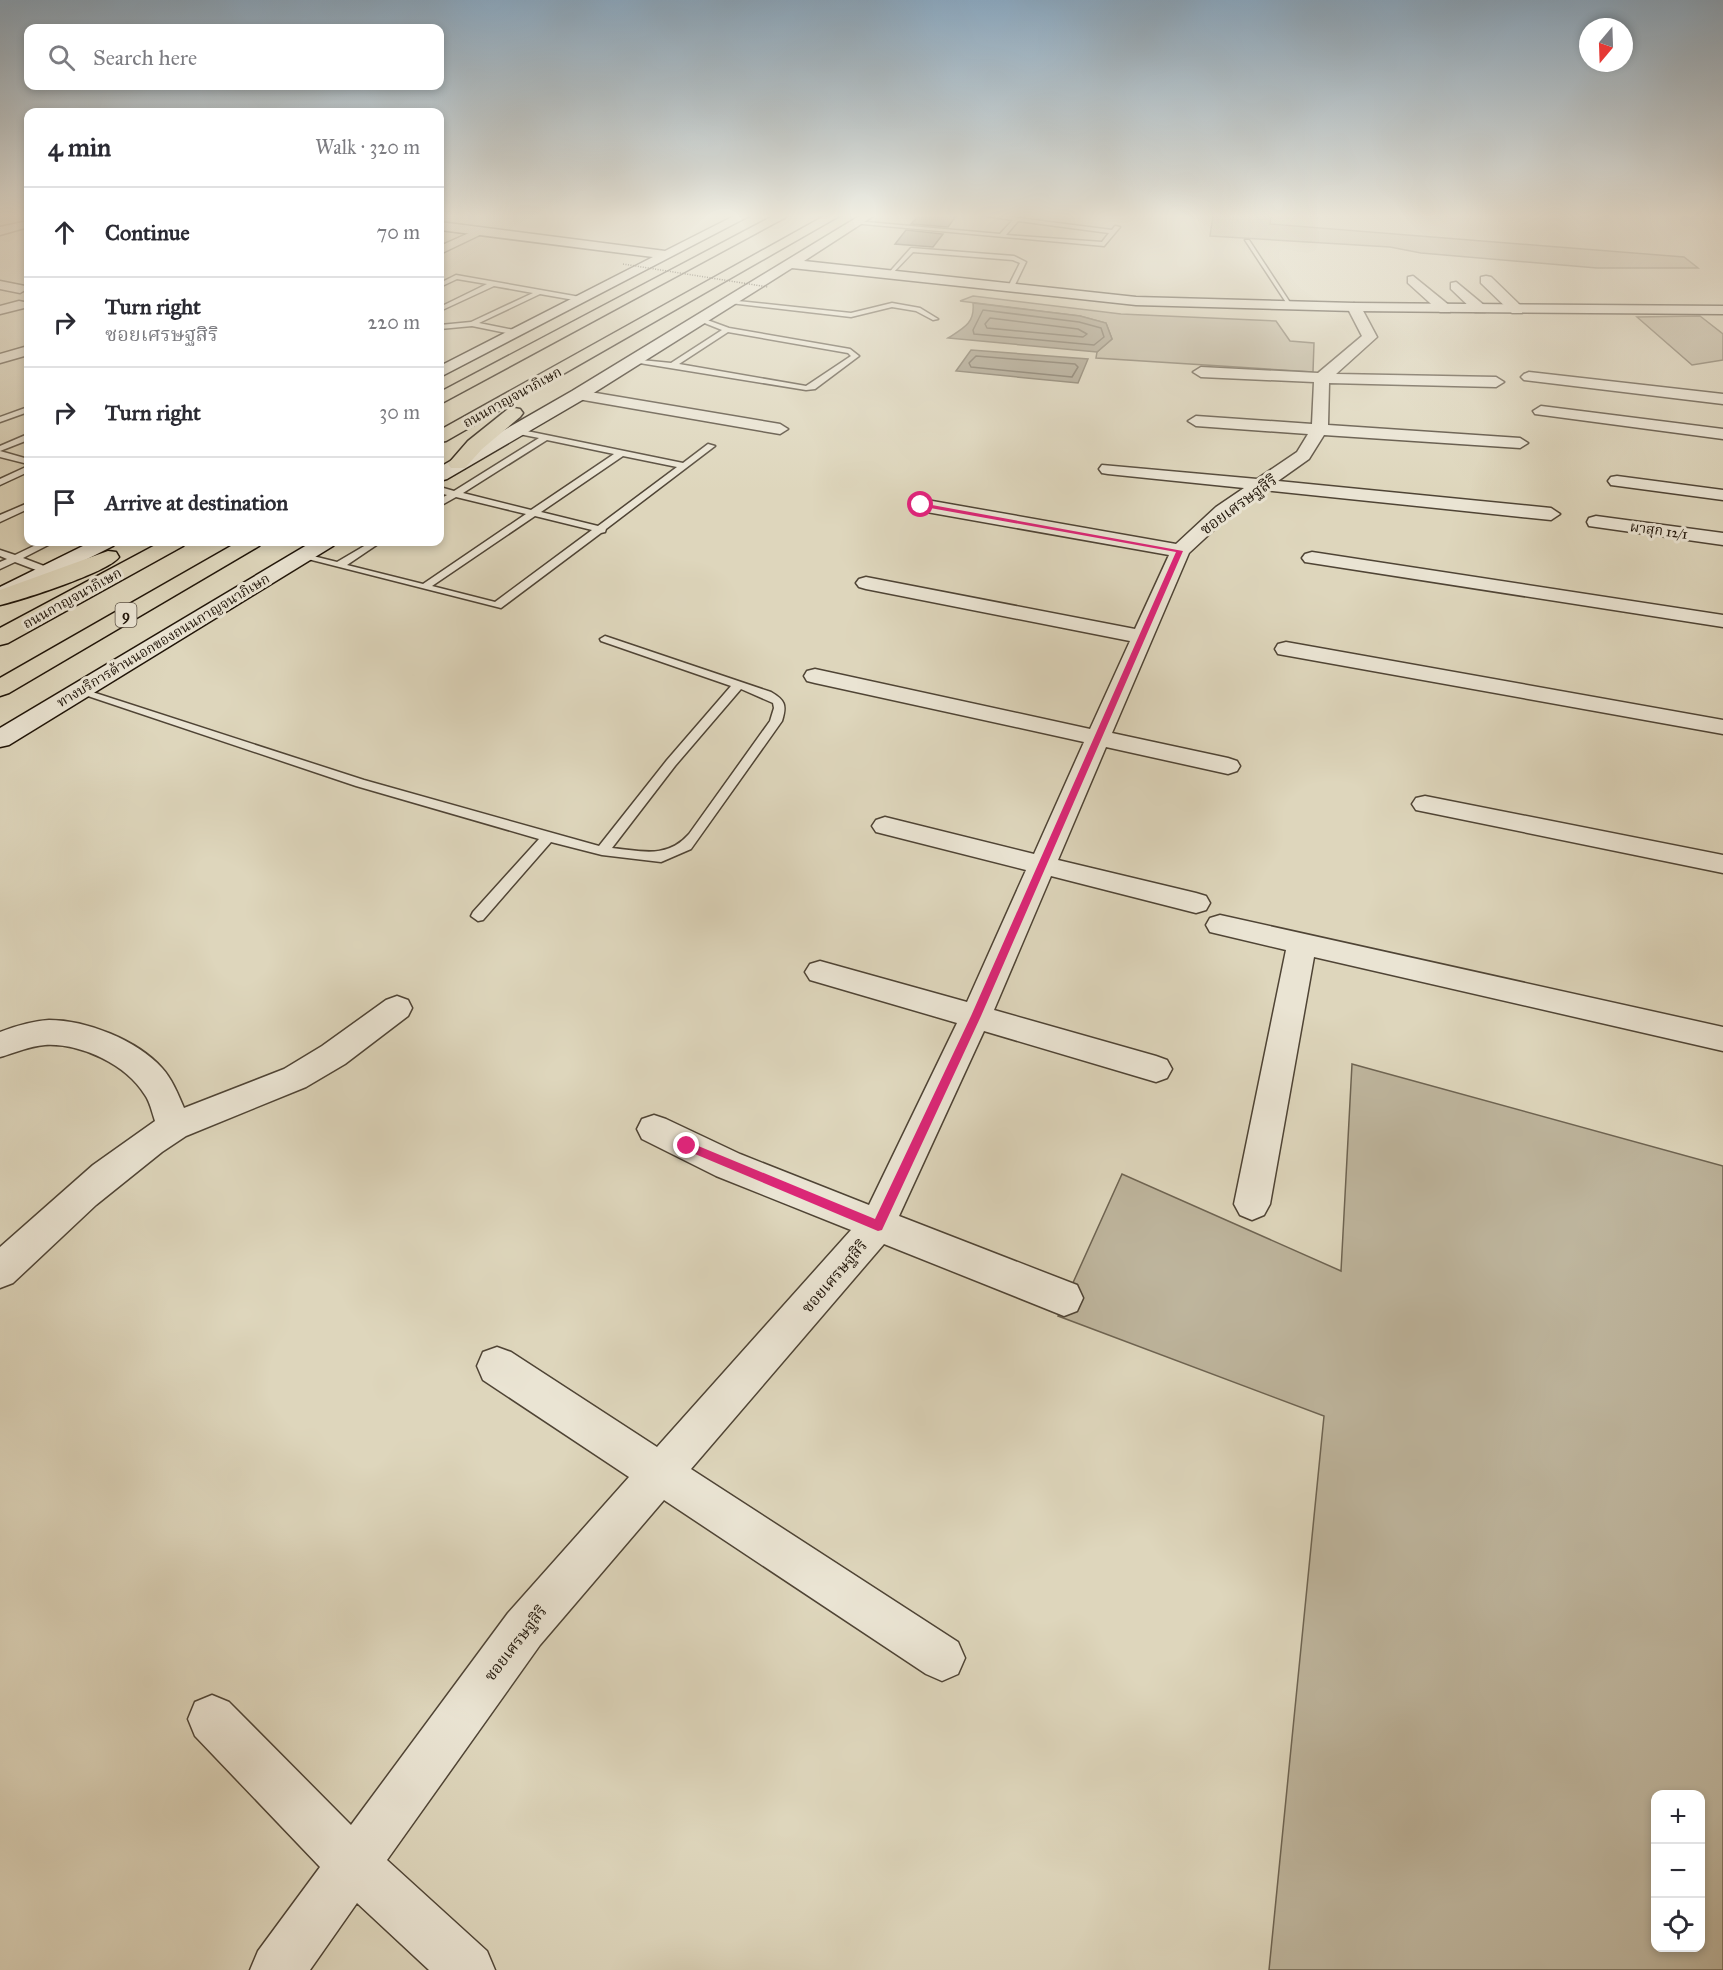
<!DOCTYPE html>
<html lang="en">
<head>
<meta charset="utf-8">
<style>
	body { margin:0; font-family:"IM FELL Great Primer","Noto Serif Thai",serif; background:#f7f7f7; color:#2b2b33 }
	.controls { position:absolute; right:18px; bottom:18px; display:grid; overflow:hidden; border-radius:12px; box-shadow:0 3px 9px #0003 }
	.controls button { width:54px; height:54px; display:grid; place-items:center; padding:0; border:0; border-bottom:2px solid #e1e1e2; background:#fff; color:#2b2b33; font:30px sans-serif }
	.compass { position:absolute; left:1579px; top:18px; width:54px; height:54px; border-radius:50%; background:#fff; box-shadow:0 3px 9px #0003; rotate:199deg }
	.stop { position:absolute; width:18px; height:18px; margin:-14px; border:4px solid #db2777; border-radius:50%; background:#fff }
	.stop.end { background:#db2777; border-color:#fff; box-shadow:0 2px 6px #0008 }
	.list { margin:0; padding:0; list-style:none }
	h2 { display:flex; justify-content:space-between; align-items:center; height:78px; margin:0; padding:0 24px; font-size:26px }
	h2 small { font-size:20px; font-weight:400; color:#7c7c81 }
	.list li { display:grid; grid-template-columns:39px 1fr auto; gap:18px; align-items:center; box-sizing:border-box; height:90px; padding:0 24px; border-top:2px solid #e1e1e2 }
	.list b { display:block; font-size:22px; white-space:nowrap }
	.list p { margin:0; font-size:20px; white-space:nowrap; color:#7c7c81 }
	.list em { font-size:20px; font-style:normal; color:#7c7c81 }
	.icon { flex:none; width:33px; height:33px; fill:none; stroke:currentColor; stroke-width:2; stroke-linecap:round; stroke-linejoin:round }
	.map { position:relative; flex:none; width:1723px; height:1970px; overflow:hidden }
	.search { position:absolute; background:#fff; box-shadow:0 3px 9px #0003; left:24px; top:24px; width:420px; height:66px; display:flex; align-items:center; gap:15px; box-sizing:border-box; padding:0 21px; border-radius:12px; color:#7c7c81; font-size:22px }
	.panel { position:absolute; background:#fff; box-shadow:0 3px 9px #0003; left:24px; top:108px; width:420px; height:438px; border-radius:12px }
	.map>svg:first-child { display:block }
	.green { fill:#beb59d; stroke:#6e6452; stroke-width:1.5; fill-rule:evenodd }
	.water { fill:#9d947f; stroke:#6b614f; stroke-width:1.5 }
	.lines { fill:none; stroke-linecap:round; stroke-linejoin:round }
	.shore { stroke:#5e5444; stroke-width:1.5 }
	.building { fill:#827966; stroke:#1f1408; stroke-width:1.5 }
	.lane-casing { stroke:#4f4435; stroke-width:3 }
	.street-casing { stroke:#4f4435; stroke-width:3 }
	.secondary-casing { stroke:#1f1408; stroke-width:3 }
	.highway-casing { stroke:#1f1408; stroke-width:3 }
	.lane { fill:#eae4d3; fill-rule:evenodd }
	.street { fill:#eae4d3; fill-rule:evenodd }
	.secondary { fill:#eae4d3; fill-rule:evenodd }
	.highway { fill:#ded6bc; fill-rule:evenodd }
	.path-bridge { stroke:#1f1408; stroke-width:1.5; stroke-dasharray:1 1.5; stroke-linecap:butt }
	.route { fill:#db2777 }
	.labels { text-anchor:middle; stroke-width:6; stroke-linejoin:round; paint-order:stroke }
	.far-street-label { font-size:14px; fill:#1f1408; stroke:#eae4d3 }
	.shield { fill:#eae4d3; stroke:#5c5245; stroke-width:1.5 }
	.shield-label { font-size:15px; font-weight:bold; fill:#1f1408 }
	.street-label { font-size:16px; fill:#1f1408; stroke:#eae4d3 }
</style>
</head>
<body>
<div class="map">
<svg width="1723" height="1970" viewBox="0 0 1723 1970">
	<rect width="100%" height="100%" fill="#ded6bc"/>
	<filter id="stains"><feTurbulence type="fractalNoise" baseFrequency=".00333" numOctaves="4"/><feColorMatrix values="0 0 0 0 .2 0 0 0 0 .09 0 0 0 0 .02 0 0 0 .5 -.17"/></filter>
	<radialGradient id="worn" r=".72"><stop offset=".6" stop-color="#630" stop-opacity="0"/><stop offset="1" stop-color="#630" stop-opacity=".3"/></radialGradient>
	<g class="green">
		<polygon points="1213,215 1271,215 1270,224 1684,257 1698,268 1597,268 1421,253 1390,247 1210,236"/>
		<polygon points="973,296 1121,314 1276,321 1290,341 1314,343 1313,372 1096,358 1097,352 1112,339 1106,323 1080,316 960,301"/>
		<polygon points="1700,316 1723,334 1723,360 1692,365 1637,317"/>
		<path d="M1352 1064 1723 1166V1970H1269L1324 1416 1058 1316 1122 1174 1341 1271ZM1656 1794H1700V1948H1656Z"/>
	</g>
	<g class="water">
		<path d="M973 303 1080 316 1106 323 1112 339 1097 352 948 338C964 328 975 323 973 303Z"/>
		<polygon points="971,350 1088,359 1078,383 956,371"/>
	</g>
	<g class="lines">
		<g class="shore">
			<polygon points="983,310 1079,322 1101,328 1104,337 1094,345 974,334 973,330"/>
			<polygon points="990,318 1078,329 1087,334 1083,337 987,328 985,324"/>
			<polygon points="976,356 1075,364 1078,367 1072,377 971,367 969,363"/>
		</g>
	</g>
	<g class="building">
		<polygon points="919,215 957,215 948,227 911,224"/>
		<polygon points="906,230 943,234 933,247 895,244"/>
	</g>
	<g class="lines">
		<g class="lane-casing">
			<g id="lane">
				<path d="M980 215H995L1112 230 1115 226 1120 227 1104 246 852 223 855 221 1000 234 1013 220ZM1018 221 1109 233 1102 242 1006 235Z"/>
				<polygon points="1245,240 1249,240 1293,307 1289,307"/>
				<polygon points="911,248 1014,256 1026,262 1013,289 1010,291 1007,289 1020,263 1013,260 913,252 890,276 886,276"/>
				<polygon points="456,275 580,297 583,299 580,301 540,294 479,323 519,331 516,335 472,326 440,329 440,325 471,322 533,293 494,286 440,311 440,307 487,284 457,279 440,287 440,283"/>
				<polygon points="728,300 851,313 892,303 920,308 938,319 933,320 916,311 892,307 851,317 730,303"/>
				<path d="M699 317 729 328 850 349 859 356 815 389 806 390 627 361 631 359 671 363 722 330 697 320ZM728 332 848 353 851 356 806 386 679 364Z"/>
				<polygon points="28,407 28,412 0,422 0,417"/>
				<path d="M517 429 683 463 708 444 715 446 606 529 605 532 601 533 501 608 296 556 301 553 337 562 371 542H381L347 565 423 584 526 514 456 497 440 506V499L447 495 440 493V487L454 491 539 438 514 433 513 431ZM547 440 614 454 531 510 463 493ZM623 456 677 467 598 526 541 512ZM535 516 592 530 495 602 432 586Z"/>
				<polygon points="28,434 28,440 0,451 28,459 28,464 0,457 0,446"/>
				<polygon points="28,466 28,472 0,485 0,479"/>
				<polygon points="28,503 28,509 0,522 0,515"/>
				<polygon points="42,542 54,542 23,558 52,569 52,573 44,573 15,562 0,569 0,562 7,559 0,556 0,550 15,555"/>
				<path d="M605 636 771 692C785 700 787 705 782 721L691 849 661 862 602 855 551 842 483 920 478 921 471 916 473 912 539 839 356 786 73 691 79 688 83 689 364 780 599 846 667 760 731 686 601 641 600 639ZM741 689 773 703 774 708 770 721 689 834C667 859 642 851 612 848L675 766Z"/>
			</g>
		</g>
		<g class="street-casing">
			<g id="street">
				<polygon points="28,221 28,227 0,235 0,227"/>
				<polygon points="478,229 488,231 440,254 440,246"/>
				<polygon points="1413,276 1450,306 1450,312 1440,312 1408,283 1408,277"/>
				<polygon points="1486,276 1491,277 1522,307 1522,313 1512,313 1481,283 1481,277"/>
				<polygon points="0,281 25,286 27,289 20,293 0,289"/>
				<polygon points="1456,282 1485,306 1485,312 1475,312 1451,289 1451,283"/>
				<polygon points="19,301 24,302 24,308 0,314 0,306"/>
				<polygon points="1354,303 1361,307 1377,337 1336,374 1496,377 1504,382 1496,387 1329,383 1328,425 1520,438 1528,443 1520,448 1324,435 1309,459 1278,481 1551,508 1560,514 1551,520 1264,490 1230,515 1189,553 1112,733 1228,758 1237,761 1240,766 1237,771 1228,774 1106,747 1058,860 1196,893 1206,896 1210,903 1206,910 1196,913 1051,876 994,1010 1156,1056 1167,1060 1172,1069 1167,1078 1156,1082 984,1031 899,1216 1077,1285 1083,1298 1077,1311 1064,1316 884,1244 691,1469 958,1642 965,1658 958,1674 942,1681 926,1674 664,1500 540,1645 387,1860 487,1951 495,1970 429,1970 357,1903 310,1970 250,1970 258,1951 320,1867 195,1736 188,1719 195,1702 212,1695 229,1702 351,1825 508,1613 629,1477 483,1380 477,1366 483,1352 497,1347 511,1352 657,1447 851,1230 716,1176 642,1139 637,1129 642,1119 654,1115 666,1119 740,1154 869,1205 957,1023 810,980 805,972 810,964 820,961 967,1002 1026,870 876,832 872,826 876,820 885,817 1034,854 1084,742 815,683 807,681 804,676 807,671 815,669 1090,729 1130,641 866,589 859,587 856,583 859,579 866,577 1135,629 1169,555 921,511 912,505 921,499 1176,544 1216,507 1244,488 1108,474 1102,473 1099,469 1102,465 1257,479 1297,452 1308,434 1196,426 1188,421 1196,416 1312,424 1314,382 1201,377 1193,372 1201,367 1318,373 1362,336 1347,307"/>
				<polygon points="28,346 28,355 0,363 0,354"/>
				<polygon points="1529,372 1723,394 1723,404 1524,380 1521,377 1524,374"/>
				<polygon points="578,390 780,424 788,429 780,434 572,398 570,395 572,392"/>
				<polygon points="1541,406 1723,429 1723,439 1535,414 1533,411"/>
				<polygon points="1617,476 1723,490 1723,500 1611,485 1608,481 1611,477"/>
				<polygon points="1596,516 1723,533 1723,545 1589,526 1587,522 1589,518"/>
				<polygon points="1312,552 1723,615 1723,627 1305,562 1302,558 1305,554"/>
				<polygon points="1286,642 1723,720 1723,734 1278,654 1275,649 1278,644"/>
				<polygon points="1425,796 1723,855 1723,873 1416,810 1412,804 1416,798"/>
				<polygon points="1220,915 1723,1027 1723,1051 1314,957 1270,1204 1264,1215 1252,1220 1240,1215 1234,1204 1286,950 1210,932 1206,925 1210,918"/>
				<path d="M397 996 408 1000 412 1008 408 1016 345 1064 306 1087 186 1136 162 1152 96 1205 13 1283 0 1288V1247L93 1165 155 1121C152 1112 150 1102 145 1095 126 1064 80 1043 45 1045 29 1046 15 1053 0 1057V1032C16 1026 32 1021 49 1020 86 1020 137 1040 162 1068 172 1079 178 1094 184 1108L284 1069 322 1046 386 1000Z"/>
			</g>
		</g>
		<g class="secondary-casing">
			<g id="secondary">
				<polygon points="736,215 751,215 440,377 440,366 653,257 440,230 440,222 665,251"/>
				<polygon points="861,215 875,215 804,261 1136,297 1354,303 1723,306 1723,314 1354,311 1136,305 792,268 584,399 447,479 440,481 440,467 572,391"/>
				<polygon points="91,542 117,542 113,546 0,603 0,587"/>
				<polygon points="312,542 337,542 333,546 9,745 0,747 0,728"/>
			</g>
		</g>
		<g class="highway-casing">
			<g id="highway">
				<polygon points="775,215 790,215 440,404 440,392"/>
				<polygon points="826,215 841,215 446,441 440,442 440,430"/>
				<polygon points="514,408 520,409 523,413 520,417 482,449 465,468 451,468 448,464 468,441 508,409"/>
				<polygon points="161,542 187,542 183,546 8,643 0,645 0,628"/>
				<polygon points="238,542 263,542 259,546 9,693 0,696 0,678"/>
				<path d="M108 551 116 552 119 557C109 572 21 600 0 605V590Z"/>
			</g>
		</g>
		<use href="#lane" class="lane"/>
		<use href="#street" class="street"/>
		<use href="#secondary" class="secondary"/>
		<use href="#highway" class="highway"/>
		<polyline class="path-bridge" points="623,264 768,287"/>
	</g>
	<linearGradient id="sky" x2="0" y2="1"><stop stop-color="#8aa7be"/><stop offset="0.44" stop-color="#f0ede1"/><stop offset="1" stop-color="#f0ede1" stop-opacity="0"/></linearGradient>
	<rect width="1723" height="491" fill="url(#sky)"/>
	<polygon class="route" points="921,503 1183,551 981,1016 882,1230 878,1231 683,1149 681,1146 687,1141 691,1143 875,1219 971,1016 1176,552 919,506"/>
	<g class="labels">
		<g class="far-street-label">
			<text transform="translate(512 397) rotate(-29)" y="5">ถนนกาญจนาภิเษก</text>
			<text transform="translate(1659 530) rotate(8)" y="5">ผาสุก 12/1</text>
			<text transform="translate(72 598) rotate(-29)" y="5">ถนนกาญจนาภิเษก</text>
			<text transform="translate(163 640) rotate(-31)" y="5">ทางบริการด้านนอกของถนนกาญจนาภิเษก</text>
		</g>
		<rect class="shield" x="115.5" y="603" width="21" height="24" rx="4.5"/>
		<g class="shield-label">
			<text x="126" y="620">9</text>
		</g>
		<g class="street-label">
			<text transform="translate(1238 504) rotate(-36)" y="6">ซอยเศรษฐสิริ</text>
			<text transform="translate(834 1276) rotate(-49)" y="6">ซอยเศรษฐสิริ</text>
			<text transform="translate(515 1643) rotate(-52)" y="6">ซอยเศรษฐสิริ</text>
		</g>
	</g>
	<rect width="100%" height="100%" filter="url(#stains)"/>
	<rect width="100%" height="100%" fill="url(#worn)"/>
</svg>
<div class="controls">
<button>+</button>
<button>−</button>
<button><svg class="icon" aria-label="locate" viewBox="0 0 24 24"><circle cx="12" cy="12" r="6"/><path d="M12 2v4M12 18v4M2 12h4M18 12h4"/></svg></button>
</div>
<svg class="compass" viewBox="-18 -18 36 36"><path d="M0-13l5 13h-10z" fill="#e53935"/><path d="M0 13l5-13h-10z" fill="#7c7c81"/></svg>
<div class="stop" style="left:921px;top:505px"></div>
<div class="stop end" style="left:687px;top:1146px"></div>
<div class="search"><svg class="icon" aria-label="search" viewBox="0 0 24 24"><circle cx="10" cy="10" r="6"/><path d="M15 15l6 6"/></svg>Search here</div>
<section class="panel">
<h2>4 min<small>Walk · 320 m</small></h2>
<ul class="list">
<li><svg class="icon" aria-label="ahead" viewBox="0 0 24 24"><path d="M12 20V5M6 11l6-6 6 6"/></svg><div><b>Continue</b></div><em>70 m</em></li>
<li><svg class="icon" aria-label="right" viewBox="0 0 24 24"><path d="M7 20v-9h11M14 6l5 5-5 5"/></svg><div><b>Turn right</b><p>ซอยเศรษฐสิริ</p></div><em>220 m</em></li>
<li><svg class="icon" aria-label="right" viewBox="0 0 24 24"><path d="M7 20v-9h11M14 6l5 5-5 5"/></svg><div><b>Turn right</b></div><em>30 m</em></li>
<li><svg class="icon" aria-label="arrive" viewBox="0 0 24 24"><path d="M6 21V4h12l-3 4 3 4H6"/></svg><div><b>Arrive at destination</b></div></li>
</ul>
</section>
</div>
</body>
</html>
